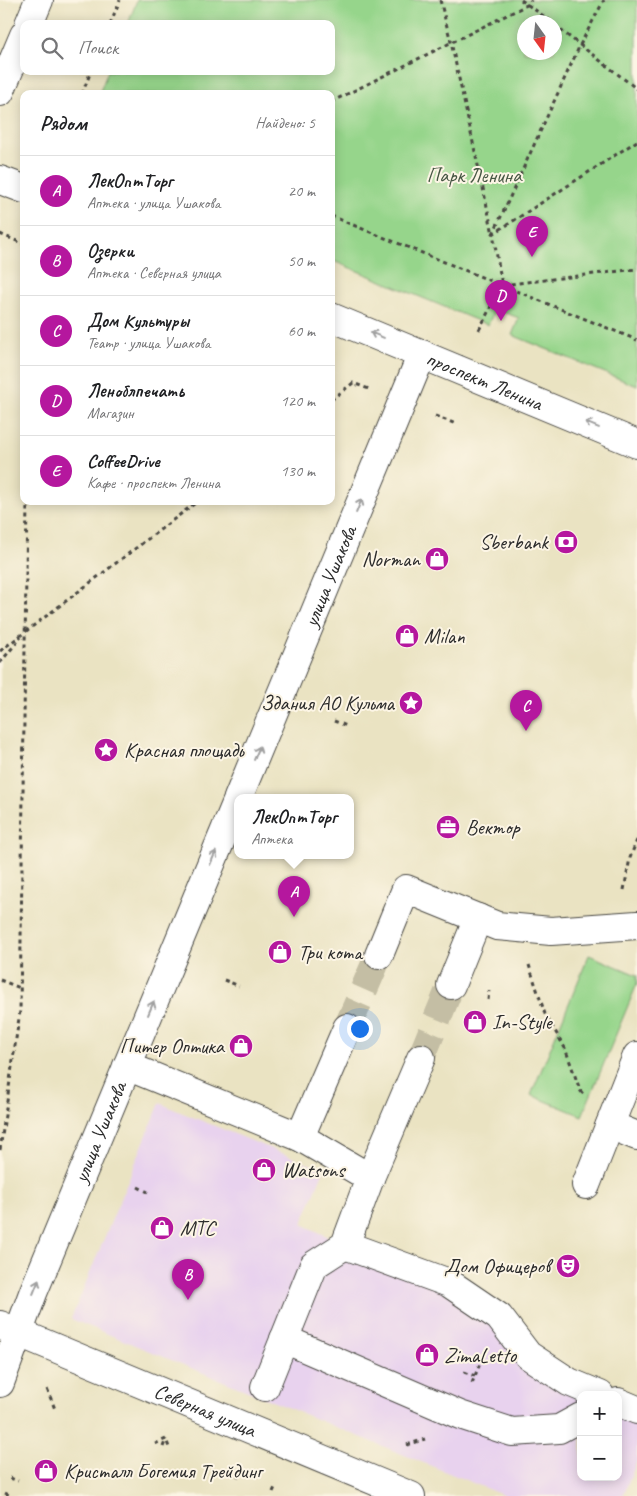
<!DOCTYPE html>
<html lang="ru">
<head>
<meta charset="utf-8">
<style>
	body { margin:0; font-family:Caveat,sans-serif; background:#f2f2f2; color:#202124 }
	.controls { position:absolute; right:15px; bottom:15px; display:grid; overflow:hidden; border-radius:10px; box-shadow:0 2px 12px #0003 }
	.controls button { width:45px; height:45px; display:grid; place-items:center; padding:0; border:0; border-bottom:1px solid #e0e0e0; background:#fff; color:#202124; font:25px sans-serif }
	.compass { position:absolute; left:517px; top:15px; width:45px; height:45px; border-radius:50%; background:#fff; box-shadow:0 2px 12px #0003; rotate:165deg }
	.you { position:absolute; left:359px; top:1028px; width:18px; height:18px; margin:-12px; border:4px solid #fff; border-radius:50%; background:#1a73e8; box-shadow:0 0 0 8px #1a73e833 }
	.badge { display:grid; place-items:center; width:32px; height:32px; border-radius:50%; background:#b5179e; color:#fff; font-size:16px; font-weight:700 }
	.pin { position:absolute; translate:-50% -41px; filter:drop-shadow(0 1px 2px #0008) }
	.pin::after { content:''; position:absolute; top:26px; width:18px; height:15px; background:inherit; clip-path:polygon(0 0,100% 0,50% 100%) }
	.popup { position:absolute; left:234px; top:794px; width:120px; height:65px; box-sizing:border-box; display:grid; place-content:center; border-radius:10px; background:#fff; filter:drop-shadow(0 1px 4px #0005); font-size:16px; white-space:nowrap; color:#757577 }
	.popup b { font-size:19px; color:#202124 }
	.popup::after { content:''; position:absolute; left:50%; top:100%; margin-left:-10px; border:10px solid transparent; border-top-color:#fff }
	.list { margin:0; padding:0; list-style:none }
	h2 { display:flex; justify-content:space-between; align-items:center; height:65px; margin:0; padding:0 20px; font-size:21px }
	h2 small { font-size:16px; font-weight:400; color:#757577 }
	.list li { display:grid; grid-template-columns:32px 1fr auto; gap:15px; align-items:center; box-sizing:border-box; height:70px; padding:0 20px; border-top:1px solid #e0e0e0 }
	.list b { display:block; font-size:19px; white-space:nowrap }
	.list p { margin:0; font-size:16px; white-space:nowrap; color:#757577 }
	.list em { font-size:16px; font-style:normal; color:#757577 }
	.icon { flex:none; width:28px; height:28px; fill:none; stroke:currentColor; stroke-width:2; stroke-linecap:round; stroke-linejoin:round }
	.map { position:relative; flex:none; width:637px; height:1496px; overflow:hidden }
	.search { position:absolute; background:#fff; box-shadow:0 2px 12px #0003; left:20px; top:20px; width:315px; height:55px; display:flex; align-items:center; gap:12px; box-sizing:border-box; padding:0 18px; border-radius:10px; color:#757577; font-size:19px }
	.panel { position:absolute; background:#fff; box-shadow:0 2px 12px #0003; left:20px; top:90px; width:315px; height:415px; border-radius:10px }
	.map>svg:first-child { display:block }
	.built { fill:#e8d2ee }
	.green { fill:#96d58b; stroke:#60805b; fill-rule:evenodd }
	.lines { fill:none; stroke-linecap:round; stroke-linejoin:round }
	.minor-tunnel { stroke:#c4bea4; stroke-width:28; stroke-dasharray:28 14; stroke-linecap:butt }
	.minor-casing { stroke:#484742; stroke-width:30 }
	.major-casing { stroke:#484742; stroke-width:30 }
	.path { stroke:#484742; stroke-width:3; stroke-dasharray:4 4; stroke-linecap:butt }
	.minor { stroke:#fff; stroke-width:28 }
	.major { stroke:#fff; stroke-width:28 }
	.oneway { stroke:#a0a0a0 }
	.labels { text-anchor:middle; stroke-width:4; stroke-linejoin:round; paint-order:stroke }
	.park-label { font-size:21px; fill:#465643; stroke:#fcf5e5 }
	.street-label { font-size:21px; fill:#2b2b2b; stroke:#fcf5e5 }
	.poi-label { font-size:21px; fill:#2b2b2b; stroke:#fcf5e5; text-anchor:start }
</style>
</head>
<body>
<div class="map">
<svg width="637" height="1496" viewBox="0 0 637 1496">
	<rect width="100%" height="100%" fill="#fcf5e5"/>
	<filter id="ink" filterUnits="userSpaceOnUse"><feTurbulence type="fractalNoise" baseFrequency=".02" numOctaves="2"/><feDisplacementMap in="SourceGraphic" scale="10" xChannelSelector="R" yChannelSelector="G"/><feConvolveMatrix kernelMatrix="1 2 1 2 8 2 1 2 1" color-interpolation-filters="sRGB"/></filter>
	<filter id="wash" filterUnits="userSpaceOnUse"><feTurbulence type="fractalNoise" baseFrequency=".0096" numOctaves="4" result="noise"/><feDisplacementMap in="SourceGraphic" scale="20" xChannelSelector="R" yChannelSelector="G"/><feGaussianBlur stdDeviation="1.12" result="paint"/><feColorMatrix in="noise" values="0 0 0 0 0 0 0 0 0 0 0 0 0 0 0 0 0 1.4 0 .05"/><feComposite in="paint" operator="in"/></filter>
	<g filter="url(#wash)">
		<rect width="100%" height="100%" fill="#eae3c2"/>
		<polygon class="built" points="160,1103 180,1112 324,1170 302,1224 345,1245 449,1283 581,1395 581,1477 618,1477 618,1402 637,1410 637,1461 623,1496 505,1496 71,1319"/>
		<g class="green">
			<path d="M137 0H637V386L512 335 519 318 495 309 488 325 331 260V94H99L108 71H331V24H128ZM524 22H554V52H524Z"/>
			<polygon points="589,955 637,975 637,984 582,1116 531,1095"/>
		</g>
	</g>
	<g filter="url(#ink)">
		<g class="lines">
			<g class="minor-tunnel">
				<polyline points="347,1028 379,955"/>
				<polyline points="421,1058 451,985"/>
			</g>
			<g class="minor-casing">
				<g id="minor">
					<polyline points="29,24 39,0"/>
					<polyline points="0,92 24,35"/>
					<polyline points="0,180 24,189"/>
					<path id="s1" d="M331 317 637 444"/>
					<path id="s2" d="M238 798 422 354"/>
					<polyline points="379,955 406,889 497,926 551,931 637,925"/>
					<polyline points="451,985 478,918"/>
					<polyline points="127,1066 300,1137 370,1178"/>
					<polyline points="610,1125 637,1136"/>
					<polyline points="300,1137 347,1028"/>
					<polyline points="586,1185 637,1056"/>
					<polyline points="345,1245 449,1283 499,1317 528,1355 569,1382 600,1395"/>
					<polyline points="284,1339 460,1415 512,1432 559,1429 581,1417"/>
					<path id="s3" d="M0 1383 33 1293 238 799"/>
					<polyline points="265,1387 314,1265 345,1245 370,1178 421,1058"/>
					<polyline points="618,1402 637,1410"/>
				</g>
			</g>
			<g class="major-casing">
				<g id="major">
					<path id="s4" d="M0 1325 411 1496"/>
				</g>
			</g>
			<g class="path">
				<polyline points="440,0 451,42 493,234 580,45 604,0"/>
				<polyline points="521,0 552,22"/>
				<polyline points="110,24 120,0"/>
				<polyline points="554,25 637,89"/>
				<polyline points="82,94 91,71"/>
				<polyline points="331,102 529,4 531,0"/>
				<polyline points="637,141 493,234 502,285 637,269"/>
				<polyline points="331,216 637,340"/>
				<polyline points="0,234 24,244"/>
				<polyline points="479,330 502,285"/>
				<polyline points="331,400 353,383 369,389"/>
				<polyline points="435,416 456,424"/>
				<polyline points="0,651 198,501"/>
				<polyline points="0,663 21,637"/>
				<polyline points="334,721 347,726"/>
				<polyline points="624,890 630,858 637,840"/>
				<polyline points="529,965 545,1014 565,1048 580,1090 583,1094"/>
				<polyline points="0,980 20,988"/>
				<polyline points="224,980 239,986"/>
				<polyline points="488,1000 489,991"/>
				<polyline points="0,1150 20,1011 27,501"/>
				<polyline points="138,1187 148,1192"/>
				<polyline points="464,1372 475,1376"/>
				<polyline points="472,1383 484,1354"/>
				<polyline points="47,1389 55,1409"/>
				<polyline points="155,1444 166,1439 170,1450"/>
				<polyline points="407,1445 425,1439"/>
				<polyline points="163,1447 166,1439"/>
				<polyline points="230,1475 241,1470 237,1478"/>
				<polyline points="10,1478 18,1481"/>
				<polyline points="273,1492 276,1485"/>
				<polyline points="5,1493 11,1496"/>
			</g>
			<use href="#minor" class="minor"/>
			<use href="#major" class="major"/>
		</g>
		<defs><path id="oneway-shaft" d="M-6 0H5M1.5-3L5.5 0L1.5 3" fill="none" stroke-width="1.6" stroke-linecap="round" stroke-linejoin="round" transform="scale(1.25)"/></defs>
		<g class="oneway">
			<use href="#oneway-shaft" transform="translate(377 335) rotate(-157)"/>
			<use href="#oneway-shaft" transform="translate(592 425) rotate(-157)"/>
			<use href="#oneway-shaft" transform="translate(359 506) rotate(-68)"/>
			<use href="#oneway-shaft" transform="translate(257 753) rotate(-67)"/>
			<use href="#oneway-shaft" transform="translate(213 858) rotate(-67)"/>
			<use href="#oneway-shaft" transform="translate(151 1008) rotate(-67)"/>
			<use href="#oneway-shaft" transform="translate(36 1287) rotate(-68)"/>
		</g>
	</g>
	<defs>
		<g id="bank-disc" transform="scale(1.25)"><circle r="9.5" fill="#b5179e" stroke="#fcf5e5"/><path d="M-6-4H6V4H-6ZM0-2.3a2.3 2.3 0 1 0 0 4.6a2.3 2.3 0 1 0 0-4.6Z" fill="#fff"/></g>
		<g id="shop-disc" transform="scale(1.25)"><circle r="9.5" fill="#b5179e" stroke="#fcf5e5"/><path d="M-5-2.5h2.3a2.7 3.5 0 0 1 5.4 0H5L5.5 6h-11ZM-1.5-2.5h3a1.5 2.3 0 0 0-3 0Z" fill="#fff"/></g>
		<g id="sight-disc" transform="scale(1.25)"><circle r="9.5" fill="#b5179e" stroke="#fcf5e5"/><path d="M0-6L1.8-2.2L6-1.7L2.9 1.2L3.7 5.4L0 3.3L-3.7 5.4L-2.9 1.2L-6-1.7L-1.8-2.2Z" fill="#fff"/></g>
		<g id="office-disc" transform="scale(1.25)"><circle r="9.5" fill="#b5179e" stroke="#fcf5e5"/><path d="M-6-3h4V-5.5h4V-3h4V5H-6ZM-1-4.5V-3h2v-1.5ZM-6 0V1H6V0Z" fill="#fff"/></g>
		<g id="theatre-disc" transform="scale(1.25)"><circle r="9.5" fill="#b5179e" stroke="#fcf5e5"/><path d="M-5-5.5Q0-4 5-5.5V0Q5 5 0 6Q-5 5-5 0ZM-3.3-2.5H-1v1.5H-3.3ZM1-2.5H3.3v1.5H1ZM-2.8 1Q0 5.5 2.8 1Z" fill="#fff"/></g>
	</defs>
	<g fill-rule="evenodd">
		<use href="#bank-disc" x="566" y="542"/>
		<use href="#shop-disc" x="437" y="559"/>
		<use href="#shop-disc" x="407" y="636"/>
		<use href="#sight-disc" x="411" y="703"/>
		<use href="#sight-disc" x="106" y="750"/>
		<use href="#office-disc" x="448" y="827"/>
		<use href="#shop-disc" x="280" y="952"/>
		<use href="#shop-disc" x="475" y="1022"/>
		<use href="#shop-disc" x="241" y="1046"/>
		<use href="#shop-disc" x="264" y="1170"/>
		<use href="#shop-disc" x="162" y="1228"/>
		<use href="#theatre-disc" x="568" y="1266"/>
		<use href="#shop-disc" x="427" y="1355"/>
		<use href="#shop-disc" x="46" y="1471"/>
	</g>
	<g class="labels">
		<g class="park-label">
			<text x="474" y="182">Парк Ленина</text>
		</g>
		<g class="street-label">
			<text dy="7" stroke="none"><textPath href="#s1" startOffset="166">проспект Ленина</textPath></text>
			<text dy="7" stroke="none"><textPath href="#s2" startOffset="240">улица Ушакова</textPath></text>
			<text dy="7" stroke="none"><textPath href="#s3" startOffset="270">улица Ушакова</textPath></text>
			<text dy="7" stroke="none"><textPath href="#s4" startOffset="222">Северная улица</textPath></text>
		</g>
		<g class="poi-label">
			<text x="548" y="549" text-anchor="end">Sberbank</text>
			<text x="420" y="566" text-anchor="end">Norman</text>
			<text x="424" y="643">Milan</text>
			<text x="394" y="710" text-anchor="end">Здания АО Кульма</text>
			<text x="124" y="757">Красная площадь</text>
			<text x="466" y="834">Вектор</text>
			<text x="298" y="959">Три кота</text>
			<text x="492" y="1029">In-Style</text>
			<text x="224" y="1053" text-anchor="end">Питер Оптика</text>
			<text x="282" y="1177">Watsons</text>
			<text x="180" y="1235">МТС</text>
			<text x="550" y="1273" text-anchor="end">Дом Офицеров</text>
			<text x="444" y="1362">ZimaLetto</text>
			<text x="64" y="1478">Кристалл Богемия Трейдинг</text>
		</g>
	</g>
</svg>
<div class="controls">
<button>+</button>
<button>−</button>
</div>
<svg class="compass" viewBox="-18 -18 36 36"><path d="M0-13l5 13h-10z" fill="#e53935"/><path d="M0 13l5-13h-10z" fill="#757577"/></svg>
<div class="you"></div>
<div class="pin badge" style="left:294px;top:917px">A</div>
<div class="popup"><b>ЛекОптТорг</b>Аптека</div>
<div class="pin badge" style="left:188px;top:1300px">B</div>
<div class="pin badge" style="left:526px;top:731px">C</div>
<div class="pin badge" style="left:501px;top:321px">D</div>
<div class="pin badge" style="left:532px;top:257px">E</div>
<div class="search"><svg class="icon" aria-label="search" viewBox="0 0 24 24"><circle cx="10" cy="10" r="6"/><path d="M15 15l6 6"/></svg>Поиск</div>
<section class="panel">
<h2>Рядом<small>Найдено: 5</small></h2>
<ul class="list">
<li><span class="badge">A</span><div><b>ЛекОптТорг</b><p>Аптека · улица Ушакова</p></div><em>20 m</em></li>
<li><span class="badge">B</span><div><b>Озерки</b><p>Аптека · Северная улица</p></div><em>50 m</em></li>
<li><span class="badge">C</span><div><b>Дом Культуры</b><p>Театр · улица Ушакова</p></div><em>60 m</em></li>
<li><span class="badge">D</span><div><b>Леноблпечать</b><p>Магазин</p></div><em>120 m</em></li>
<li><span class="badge">E</span><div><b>CoffeeDrive</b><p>Кафе · проспект Ленина</p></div><em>130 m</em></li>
</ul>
</section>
</div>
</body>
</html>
